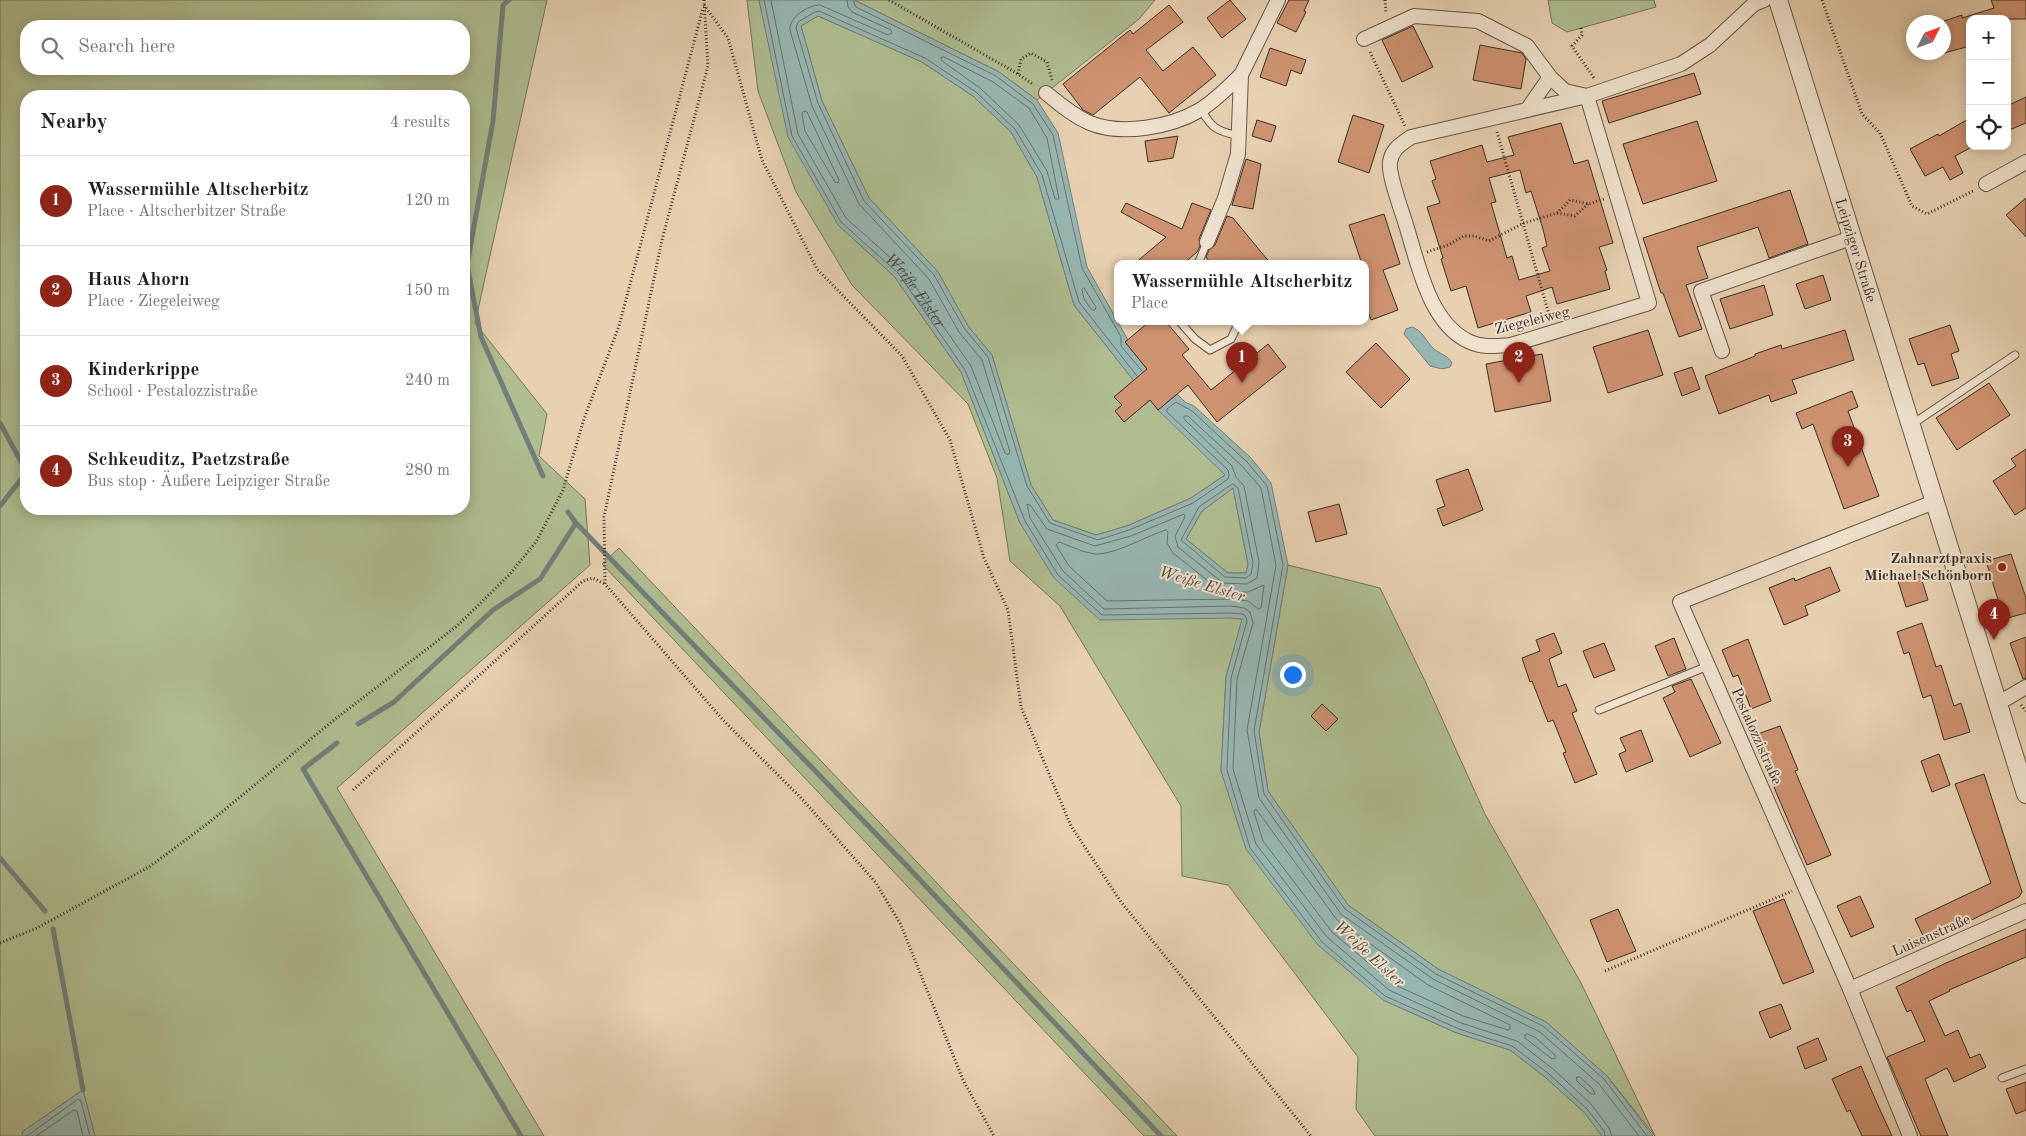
<!DOCTYPE html>
<html lang="en">
<head>
<meta charset="utf-8">
<style>
	body { margin:0; font-family:"Old Standard TT",serif; background:#f2f2f2; color:#202124 }
	.controls { position:absolute; right:15px; top:15px; display:grid; overflow:hidden; border-radius:10px; box-shadow:0 2px 12px #0003 }
	.controls button { width:45px; height:45px; display:grid; place-items:center; padding:0; border:0; border-bottom:1px solid #e0e0e0; background:#fff; color:#202124; font:25px sans-serif }
	.compass { position:absolute; left:1906px; top:15px; width:45px; height:45px; border-radius:50%; background:#fff; box-shadow:0 2px 12px #0003; rotate:48deg }
	.you { position:absolute; left:1292px; top:674px; width:18px; height:18px; margin:-12px; border:4px solid #fff; border-radius:50%; background:#1a73e8; box-shadow:0 0 0 8px #1a73e833 }
	.badge { display:grid; place-items:center; width:32px; height:32px; border-radius:50%; background:#8f2418; color:#fff; font-size:16px; font-weight:700 }
	.pin { position:absolute; translate:-50% -41px; filter:drop-shadow(0 1px 2px #0008) }
	.pin::after { content:''; position:absolute; top:26px; width:18px; height:15px; background:inherit; clip-path:polygon(0 0,100% 0,50% 100%) }
	.popup { position:absolute; left:1114px; top:260px; width:255px; height:65px; box-sizing:border-box; display:grid; place-content:center; border-radius:10px; background:#fff; filter:drop-shadow(0 1px 4px #0005); font-size:16px; white-space:nowrap; color:#757577 }
	.popup b { font-size:19px; color:#202124 }
	.popup::after { content:''; position:absolute; left:50%; top:100%; margin-left:-10px; border:10px solid transparent; border-top-color:#fff }
	.list { margin:0; padding:0; list-style:none }
	h2 { display:flex; justify-content:space-between; align-items:center; height:65px; margin:0; padding:0 20px; font-size:21px }
	h2 small { font-size:16px; font-weight:400; color:#757577 }
	.list li { display:grid; grid-template-columns:32px 1fr auto; gap:15px; align-items:center; box-sizing:border-box; height:90px; padding:0 20px; border-top:1px solid #e0e0e0 }
	.list b { display:block; font-size:19px; white-space:nowrap }
	.list p { margin:0; font-size:16px; white-space:nowrap; color:#757577 }
	.list em { font-size:16px; font-style:normal; color:#757577 }
	.icon { flex:none; width:28px; height:28px; fill:none; stroke:currentColor; stroke-width:2; stroke-linecap:round; stroke-linejoin:round }
	.map { position:relative; flex:none; width:2026px; height:1136px; overflow:hidden }
	.search { position:absolute; background:#fff; box-shadow:0 2px 12px #0003; left:20px; top:20px; width:450px; height:55px; display:flex; align-items:center; gap:12px; box-sizing:border-box; padding:0 18px; border-radius:20px; color:#757577; font-size:19px }
	.panel { position:absolute; background:#fff; box-shadow:0 2px 12px #0003; left:20px; top:90px; width:450px; height:425px; border-radius:20px }
	.map>svg:first-child { display:block }
	.green { fill:#afbd90; stroke:#75755c; fill-rule:evenodd }
	.water { fill:#97b6b1; stroke:#727f7b; fill-rule:evenodd }
	.lines { fill:none; stroke-linecap:round; stroke-linejoin:round }
	.shore { stroke:#69726d; stroke-width:1 }
	.stream { stroke:#727f7b; stroke-width:5 }
	.building { fill:#cd9370; stroke:#3b2d29; fill-rule:evenodd }
	.service-casing { stroke:#66564b; stroke-width:9 }
	.minor-casing { stroke:#66564b; stroke-width:16 }
	.tertiary-casing { stroke:#66564b; stroke-width:20 }
	.path { stroke:#3b2d29; stroke-width:3; stroke-dasharray:1 2.5; stroke-linecap:butt }
	.service { stroke:#efe1cc; stroke-width:7 }
	.minor { stroke:#efe1cc; stroke-width:14 }
	.tertiary { stroke:#efe1cc; stroke-width:18 }
	.poi-dot { fill:#8f2418; stroke:#efe1cc; stroke-width:2 }
	.labels { text-anchor:middle; stroke-width:4; stroke-linejoin:round; paint-order:stroke }
	.street-label { font-size:15px; fill:#3b2d29; stroke:#efe1cc }
	.poi-label { font-size:15px; font-weight:bold; fill:#3b2d29; stroke:#efe1cc; text-anchor:end }
	.water-label { font-size:16px; font-style:italic; fill:#4d4844; stroke:#efe1cc }
</style>
</head>
<body>
<div class="map">
<svg width="2026" height="1136" viewBox="0 0 2026 1136">
	<rect width="100%" height="100%" fill="#e7d1b1"/>
	<filter id="stains"><feTurbulence type="fractalNoise" baseFrequency=".004" numOctaves="4"/><feColorMatrix values="0 0 0 0 .2 0 0 0 0 .09 0 0 0 0 .02 0 0 0 .5 -.17"/></filter>
	<radialGradient id="worn" r=".72"><stop offset=".6" stop-color="#630" stop-opacity="0"/><stop offset="1" stop-color="#630" stop-opacity=".3"/></radialGradient>
	<g class="green">
		<path d="M0 0H547L475 323 547 414 539 456 585 499 590 565 337 788 544 1136H95L83 1090 22 1132 23 1136H0ZM26 26H464V69H26ZM26 96H464V509H26Z"/>
		<polygon points="747,0 759,0 767,34 838,225 894,276 961,372 1020,523 1231,618 1243,619 1226,677 1221,771 1383,1000 1457,1033 1510,1050 1545,1077 1584,1112 1602,1136 1375,1136 1356,1109 1358,1057 1228,885 1182,876 1181,806 1060,606 1010,561 997,478 968,404 852,285 796,192 758,91"/>
		<polygon points="854,0 1155,0 1139,19 1037,100 999,72"/>
		<polygon points="1548,0 1654,0 1656,7 1567,32 1552,23"/>
		<polygon points="818,16 922,62 973,96 1011,132 1037,177 1074,305 1134,381 1114,397 1122,405 1115,411 1124,422 1150,400 1225,475 1191,498 1127,526 1096,535 1053,520 1031,485 992,355 968,326 938,272 869,198 822,101 801,26"/>
		<polygon points="1233,488 1248,564 1247,573 1228,573 1186,539 1202,511"/>
		<polygon points="619,548 1177,1136 1144,1136 602,564"/>
		<polygon points="1288,565 1380,588 1425,681 1485,814 1581,983 1655,1136 1607,1076 1546,1022 1438,969 1348,905 1268,791 1259,732"/>
	</g>
	<g class="water">
		<path d="M759 0H854L999 72 1037 100 1058 133 1087 267 1128 340 1125 342 1156 380 1134 381 1074 305 1037 177 1011 132 973 96 922 62 818 16 801 26 822 101 869 198 938 272 968 326 992 355 1031 485 1053 520 1096 535 1127 526 1191 498 1225 475 1158 410 1177 394 1185 402 1194 406 1251 458 1271 483 1288 565 1259 732 1268 791 1348 905 1438 969 1546 1022 1607 1076 1653 1136H1602L1584 1112 1545 1077 1510 1050 1457 1033 1383 1000 1318 945 1246 849 1221 771 1226 677 1242 619 1231 618 1100 620 1054 578 1020 523 961 372 894 276 838 225 788 137ZM1233 488 1248 564 1246 573H1228L1186 539 1202 511Z"/>
		<path d="M1412 327C1422 330 1426 341 1433 348 1439 354 1448 355 1452 363L1450 367 1442 369 1430 366 1404 334 1406 329Z"/>
		<polygon points="83,1090 95,1136 23,1136 22,1132"/>
	</g>
	<g class="lines">
		<g class="shore">
			<polyline points="764,0 792,136 841,222 898,273 965,370 1025,521 1058,575 1102,615 1231,613 1243,614 1246,617 1247,621 1231,678 1227,770 1250,848 1322,942 1385,996 1459,1029 1512,1046 1549,1074 1587,1109 1604,1131 1605,1136"/>
			<path id="s1" d="M771 0 798 134 846 218 903 269 971 366 1005 453 1008 455 1010 452 982 360 959 332 929 279 859 204 812 106 790 30C789 17 808 5 820 5L888 35 892 33 891 30 852 12 848 7 847 0"/>
			<polyline points="853,0 856,7 996,76 1033,104 1053,135 1082,268 1121,337 1121,346 1142,371"/>
			<polygon points="944,57 993,82 1029,108 1047,138 1059,199 1055,199 1047,171 1019,125 980,88 942,61 941,58"/>
			<polygon points="804,111 807,112 839,180 838,183 835,182 805,131 802,114"/>
			<polygon points="1084,288 1096,307 1095,310 1092,310 1084,299 1082,290"/>
			<polyline points="1137,376 1079,302 1042,175 1015,129 976,92 925,58 819,11 815,12 798,22 796,28 818,103 864,201 934,275 964,328 988,357 1027,486 1050,523 1098,540 1129,530 1193,503 1228,479 1229,475 1228,470 1167,412 1167,409 1176,402 1192,411 1247,462 1267,486 1283,565 1254,731 1264,794 1345,909 1436,974 1543,1026 1604,1079 1647,1136"/>
			<polygon points="1233,484 1238,488 1253,563 1251,574 1246,578 1225,577 1181,540 1199,507"/>
			<path d="M1166 530 1168 532 1167 543 1173 553 1218 589 1227 592H1248L1264 585 1261 608 1258 609 1248 601 1232 599 1107 601 1069 566 1056 545 1059 542C1070 546 1084 553 1096 554 1117 554 1146 536 1166 530Z"/>
			<polygon points="1256,809 1337,920 1428,985 1510,1025 1510,1029 1508,1030 1463,1016 1393,984 1332,932 1263,841 1254,812"/>
			<polygon points="1528,1034 1536,1038 1555,1055 1555,1058 1552,1059 1525,1038 1525,1035"/>
			<polygon points="1577,1077 1580,1077 1593,1089 1595,1094 1591,1094 1577,1081"/>
			<polyline points="27,1136 78,1099 81,1101 90,1136"/>
			<polyline points="36,1136 74,1110 77,1111 83,1136"/>
			<polyline points="1612,1136 1609,1128 1591,1104 1553,1069 1517,1041 1461,1023 1389,990 1327,937 1256,844 1233,769 1237,679 1253,623 1250,612 1244,608 1231,606 1104,609 1063,571 1030,518 1027,504 1030,505 1047,529 1095,546 1131,536 1184,514 1185,517 1175,536 1178,547 1223,583 1247,584 1257,578 1259,562 1244,486 1236,477 1232,466 1184,419 1184,416 1188,416 1242,466 1261,488 1276,565 1247,730 1259,798 1341,914 1433,979 1540,1032 1599,1084 1639,1136"/>
		</g>
		<g class="stream">
			<polyline points="509,0 503,5 493,121 467,265 481,337 543,476"/>
			<polyline points="0,423 26,471"/>
			<polyline points="0,506 26,473"/>
			<polyline points="576,523 906,865 1161,1136"/>
			<polyline points="358,724 394,702 493,610 540,579 576,523 568,512"/>
			<polyline points="337,743 303,769 521,1136"/>
			<polyline points="0,858 45,911"/>
			<polyline points="53,929 83,1090"/>
		</g>
	</g>
	<g class="building">
		<polygon points="1230,0 1246,19 1222,38 1207,18"/>
		<polygon points="1289,0 1309,0 1304,11 1306,12 1296,32 1277,23"/>
		<polygon points="1991,0 2026,0 2026,19 1970,19 1970,46 1944,53 1944,21 1962,15 1962,18 1994,8"/>
		<polygon points="1169,5 1183,22 1146,50 1163,71 1193,47 1216,75 1169,113 1140,77 1093,115 1083,110 1063,84 1130,30 1133,34"/>
		<polygon points="1413,26 1433,67 1402,82 1382,40"/>
		<polygon points="1480,45 1522,53 1526,59 1521,89 1473,80"/>
		<polygon points="1270,48 1306,60 1301,74 1291,70 1286,86 1260,77"/>
		<polygon points="1694,73 1701,94 1609,123 1602,101"/>
		<polygon points="2026,97 2026,123 2007,131 2007,106"/>
		<polygon points="1353,115 1384,125 1369,173 1338,162"/>
		<polygon points="1970,118 1970,148 1955,156 1963,173 1950,180 1943,167 1925,176 1910,149 1938,134 1939,136"/>
		<polygon points="1257,120 1276,126 1271,142 1252,136"/>
		<polygon points="1697,121 1717,181 1643,204 1623,144"/>
		<path d="M1561 123 1574 164 1588 160 1613 243 1599 247 1607 270 1605 271 1610 289 1557 304 1552 287 1526 296 1531 312 1478 328 1466 286 1451 291 1441 259 1443 258 1427 207 1440 203 1432 181 1436 179 1430 161 1482 145 1487 162 1514 155 1508 137ZM1520 170 1526 193 1531 191 1543 229 1547 246 1542 248 1550 271 1519 280 1512 256 1507 258 1491 203 1496 202 1489 178Z"/>
		<polygon points="1178,136 1173,158 1148,162 1145,141"/>
		<polygon points="1246,159 1261,164 1253,209 1232,205"/>
		<polygon points="1790,190 1808,244 1769,258 1758,227 1697,247 1708,278 1686,285 1702,329 1679,337 1663,293 1661,293 1643,238"/>
		<polygon points="2026,198 2026,237 2006,215"/>
		<polygon points="1126,203 1182,229 1192,203 1211,210 1199,239 1200,246 1197,252 1183,264 1134,264 1166,237 1121,212"/>
		<polygon points="1384,214 1400,264 1383,270 1398,310 1371,320 1366,306 1366,264 1362,264 1349,225"/>
		<polygon points="1227,216 1233,218 1271,264 1212,264 1206,257 1209,250 1215,245"/>
		<polygon points="1823,275 1831,300 1805,309 1796,284"/>
		<polygon points="1764,285 1773,315 1730,329 1720,299"/>
		<polygon points="1149,322 1166,322 1189,349 1182,355 1211,390 1268,344 1286,367 1217,422 1188,385 1158,410 1150,400 1124,422 1115,411 1122,405 1114,397 1147,369 1125,342"/>
		<polygon points="1950,325 1959,351 1951,354 1959,378 1932,386 1924,363 1918,365 1909,339"/>
		<polygon points="1648,330 1663,375 1608,393 1593,347"/>
		<polygon points="1845,330 1854,360 1792,380 1797,393 1771,402 1769,395 1719,414 1705,376 1755,356 1755,354 1781,345 1782,349"/>
		<polygon points="1376,343 1410,379 1381,408 1346,372"/>
		<polygon points="1542,354 1551,401 1495,412 1486,364"/>
		<polygon points="1692,367 1700,389 1682,396 1674,373"/>
		<polygon points="1989,383 2010,415 1957,450 1936,418"/>
		<polygon points="1852,391 1858,407 1848,411 1879,496 1844,509 1813,424 1802,429 1796,413"/>
		<polygon points="2026,449 2026,508 2015,515 1993,481 2016,466 2011,459"/>
		<polygon points="1468,469 1483,510 1443,526 1437,509 1445,506 1436,480"/>
		<polygon points="1339,504 1347,534 1316,542 1308,512"/>
		<polygon points="2011,554 2026,598 2026,613 2004,619 1986,561"/>
		<polygon points="1830,567 1840,591 1805,606 1808,615 1784,625 1769,588 1794,578 1795,581"/>
		<polygon points="1920,574 1928,600 1906,607 1898,581"/>
		<polygon points="1922,623 1936,667 1941,665 1954,706 1961,703 1970,732 1944,740 1931,695 1923,698 1909,652 1904,654 1897,632"/>
		<polygon points="1554,633 1562,653 1549,659 1558,687 1566,684 1577,711 1572,713 1597,774 1575,783 1563,753 1566,752 1553,720 1548,722 1532,681 1530,682 1522,658 1540,651 1536,640"/>
		<polygon points="2026,637 2026,678 2023,679 2010,643"/>
		<polygon points="1674,638 1686,669 1668,676 1655,646"/>
		<polygon points="1748,639 1771,701 1751,709 1738,675 1733,677 1722,650"/>
		<polygon points="1604,643 1615,670 1594,678 1583,651"/>
		<polygon points="1691,679 1721,743 1690,757 1663,698 1675,692 1672,686"/>
		<polygon points="1322,704 1338,719 1326,731 1311,716"/>
		<polygon points="1780,726 1798,770 1795,771 1831,855 1807,865 1776,792 1755,735"/>
		<polygon points="1641,730 1653,761 1626,772 1619,754 1626,751 1620,738"/>
		<polygon points="1939,754 1950,785 1932,792 1921,761"/>
		<polygon points="1984,774 2022,892 2019,897 1926,942 1915,919 1991,883 1955,784"/>
		<polygon points="1860,896 1874,927 1851,937 1837,906"/>
		<polygon points="1784,899 1814,972 1783,984 1753,911"/>
		<polygon points="1618,909 1636,951 1607,962 1590,920"/>
		<polygon points="2026,929 2026,957 1949,990 1950,991 1929,1001 1945,1036 1958,1030 1970,1058 1980,1054 1986,1067 1954,1082 1947,1068 1925,1079 1948,1136 1921,1136 1887,1057 1925,1041 1911,1010 1907,1012 1896,987 1946,963"/>
		<polygon points="1781,1004 1791,1029 1770,1038 1759,1012"/>
		<polygon points="1818,1038 1827,1060 1805,1069 1797,1047"/>
		<polygon points="1861,1066 1876,1101 1892,1136 1862,1136 1850,1110 1847,1112 1832,1079"/>
		<polygon points="2026,1082 2026,1110 2016,1114 2006,1089"/>
	</g>
	<g class="lines">
		<g class="service-casing">
			<g id="service">
				<path d="M1201 109C1212 129 1217 131 1239 136"/>
				<polyline points="1198,264 1207,242"/>
				<polyline points="1180,322 1195,339 1210,350 1231,339 1239,322"/>
				<polyline points="1911,425 2015,355"/>
				<polyline points="1599,710 1708,666"/>
				<polyline points="2002,1078 2026,1069"/>
			</g>
		</g>
		<g class="minor-casing">
			<g id="minor">
				<polyline points="1364,39 1414,16 1478,21 1527,46 1550,77 1565,91 1587,96 1681,64 1710,45 1754,4 1764,0"/>
				<path d="M1046 93C1060 104 1073 116 1090 123 1122 136 1171 127 1200 110 1215 101 1228 87 1241 75"/>
				<path d="M1587 96 1649 303 1511 345C1497 346 1483 348 1470 342 1429 324 1418 263 1406 225 1402 211 1388 175 1390 162 1392 149 1400 145 1411 137Z"/>
				<polyline points="1527,110 1550,77"/>
				<polyline points="1986,184 2026,162"/>
				<polyline points="1207,242 1225,198 1238,154 1241,75 1278,0"/>
				<polyline points="1722,351 1701,291 1851,238"/>
				<polyline points="1997,704 2026,687"/>
				<polyline points="1850,989 2026,911"/>
				<polyline points="1910,1136 1850,989 1680,602 1934,502"/>
			</g>
		</g>
		<g class="tertiary-casing">
			<g id="tertiary">
				<path id="s2" d="M1778 0 2026 794"/>
			</g>
		</g>
		<g class="path">
			<polyline points="704,0 708,66 662,240 604,517 605,584 723,720 803,800 876,883 901,925 963,1080 994,1136"/>
			<polyline points="889,0 1018,74 1034,85"/>
			<polyline points="1385,0 1386,13"/>
			<polyline points="1822,0 1862,114 1880,133 1912,206 1927,214 1975,190"/>
			<polyline points="704,5 728,38 762,160 817,269 902,356 950,440 984,558 1008,610 1021,707 1071,826 1121,902 1311,1136"/>
			<polyline points="1581,28 1582,35 1572,46 1594,78"/>
			<polyline points="1370,52 1405,126"/>
			<polyline points="1018,74 1021,59 1031,53 1047,62 1052,80"/>
			<polyline points="1497,132 1550,318"/>
			<polyline points="1557,213 1575,216 1588,204"/>
			<polyline points="1427,252 1448,245 1464,236 1474,236 1489,241 1524,223 1557,213 1570,200 1589,204 1604,199"/>
			<polyline points="2021,705 2026,711"/>
			<polyline points="353,790 583,581 593,578 605,584"/>
			<polyline points="0,943 37,928 149,867 207,824 334,720 457,626 509,575 536,542 563,490 584,419 619,326 703,8"/>
			<polyline points="1605,971 1792,891"/>
		</g>
		<use href="#service" class="service"/>
		<use href="#minor" class="minor"/>
		<use href="#tertiary" class="tertiary"/>
	</g>
	<circle class="poi-dot" cx="2002" cy="567" r="5"/>
	<g class="labels">
		<g class="street-label">
			<text dy="5" stroke="none"><textPath href="#s2" startOffset="262">Leipziger Straße</textPath></text>
			<text transform="translate(1532 320) rotate(-14)" y="5">Ziegeleiweg</text>
			<text transform="translate(1757 736) rotate(66)" y="5">Pestalozzistraße</text>
			<text transform="translate(1931 935) rotate(-24)" y="5">Luisenstraße</text>
		</g>
		<g class="poi-label">
			<text x="1992" y="563">Zahnarztpraxis<tspan x="1992" dy="17">Michael Schönborn</tspan></text>
		</g>
		<g class="water-label">
			<text dy="6" stroke="none"><textPath href="#s1" startOffset="334">Weiße Elster</textPath></text>
			<text transform="translate(1202 583) rotate(17)" y="6">Weiße Elster</text>
			<text transform="translate(1370 953) rotate(43)" y="6">Weiße Elster</text>
		</g>
	</g>
	<rect width="100%" height="100%" filter="url(#stains)"/>
	<rect width="100%" height="100%" fill="url(#worn)"/>
</svg>
<div class="controls">
<button>+</button>
<button>−</button>
<button><svg class="icon" aria-label="locate" viewBox="0 0 24 24"><circle cx="12" cy="12" r="6"/><path d="M12 2v4M12 18v4M2 12h4M18 12h4"/></svg></button>
</div>
<svg class="compass" viewBox="-18 -18 36 36"><path d="M0-13l5 13h-10z" fill="#e53935"/><path d="M0 13l5-13h-10z" fill="#757577"/></svg>
<div class="you"></div>
<div class="pin badge" style="left:1242px;top:383px">1</div>
<div class="popup"><b>Wassermühle Altscherbitz</b>Place</div>
<div class="pin badge" style="left:1519px;top:383px">2</div>
<div class="pin badge" style="left:1848px;top:467px">3</div>
<div class="pin badge" style="left:1994px;top:640px">4</div>
<div class="search"><svg class="icon" aria-label="search" viewBox="0 0 24 24"><circle cx="10" cy="10" r="6"/><path d="M15 15l6 6"/></svg>Search here</div>
<section class="panel">
<h2>Nearby<small>4 results</small></h2>
<ul class="list">
<li><span class="badge">1</span><div><b>Wassermühle Altscherbitz</b><p>Place · Altscherbitzer Straße</p></div><em>120 m</em></li>
<li><span class="badge">2</span><div><b>Haus Ahorn</b><p>Place · Ziegeleiweg</p></div><em>150 m</em></li>
<li><span class="badge">3</span><div><b>Kinderkrippe</b><p>School · Pestalozzistraße</p></div><em>240 m</em></li>
<li><span class="badge">4</span><div><b>Schkeuditz, Paetzstraße</b><p>Bus stop · Äußere Leipziger Straße</p></div><em>280 m</em></li>
</ul>
</section>
</div>
</body>
</html>
